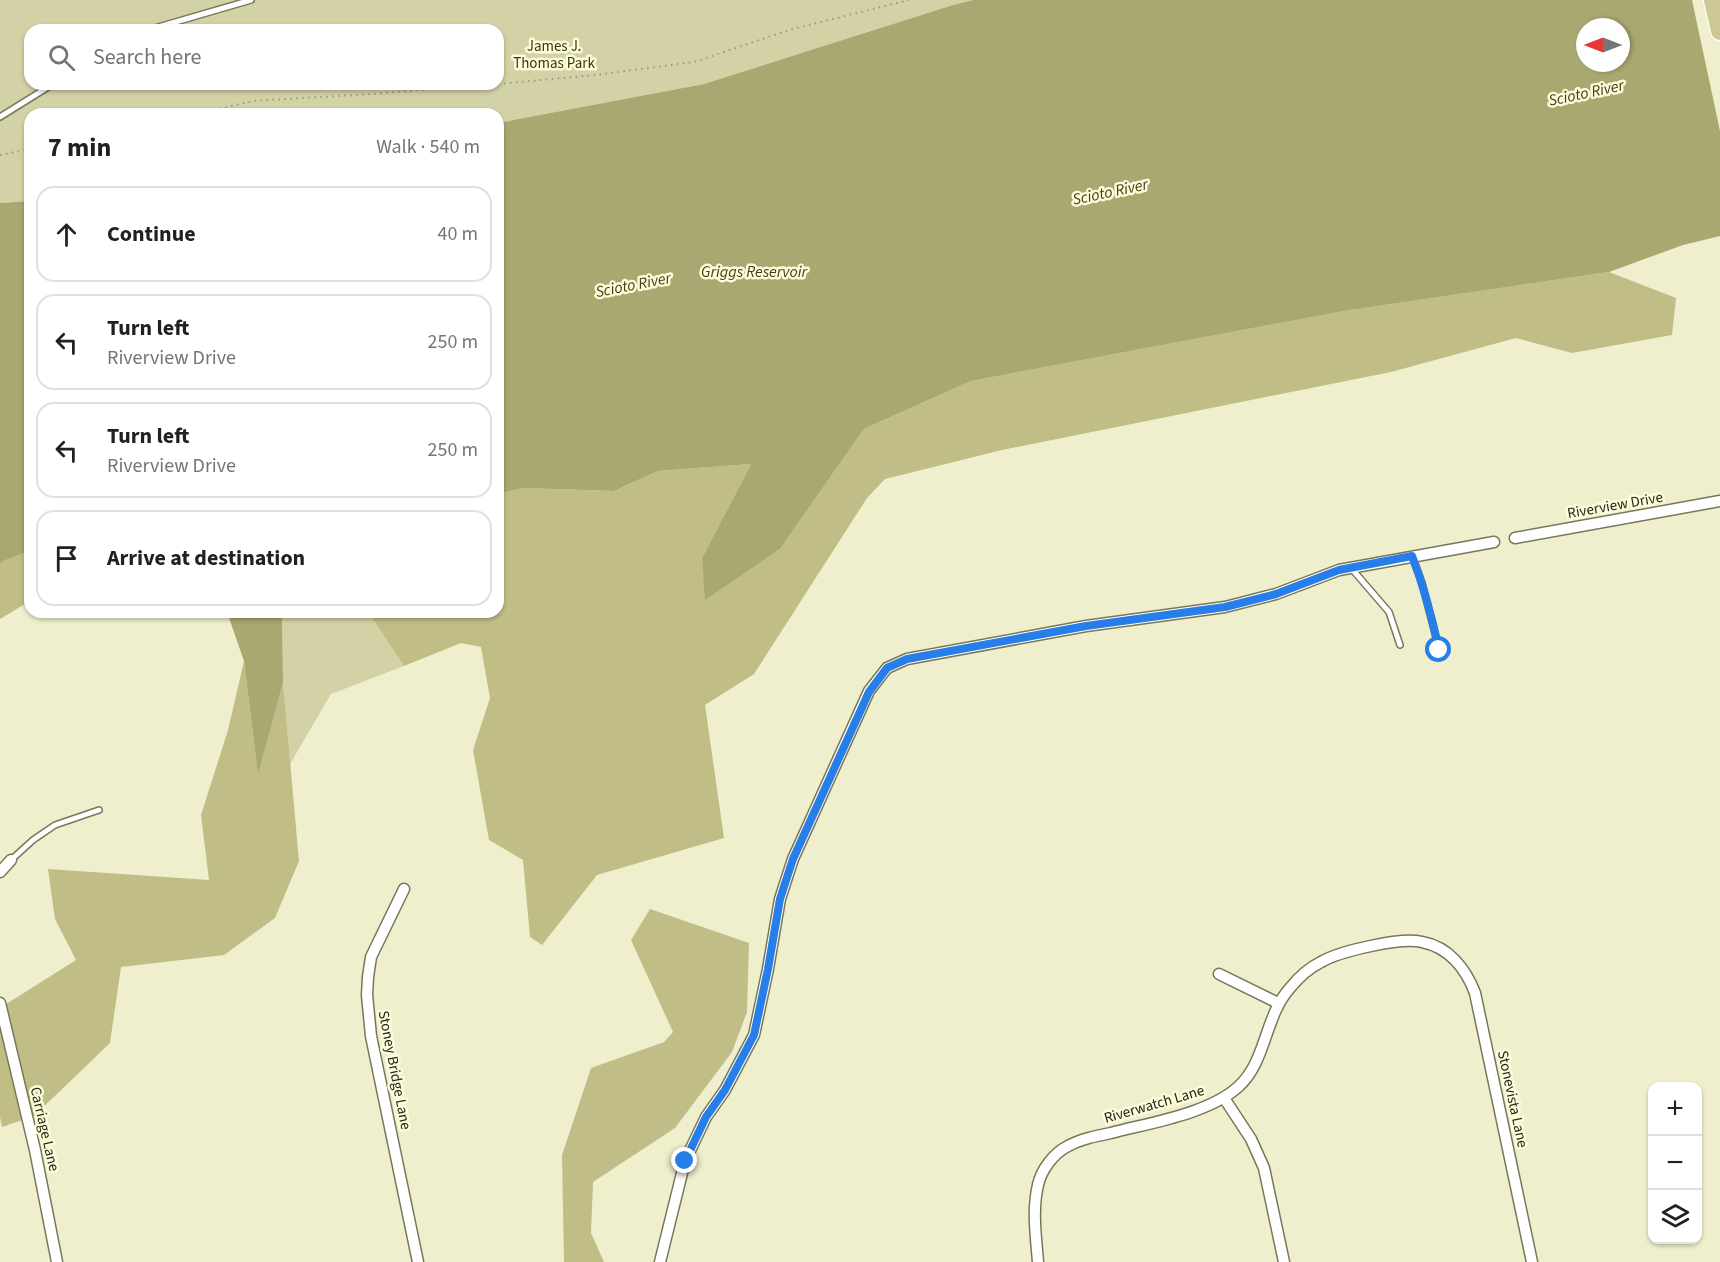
<!DOCTYPE html>
<html lang="en">
<head>
<meta charset="utf-8">
<style>
	body { margin:0; font-family:"Source Sans 3",sans-serif; background:#f6f6f6; color:#202124 }
	.controls { position:absolute; right:18px; bottom:18px; display:grid; overflow:hidden; border-radius:12px; box-shadow:0 2px 4px #0004 }
	.controls button { width:54px; height:54px; display:grid; place-items:center; padding:0; border:0; border-bottom:2px solid #e0e0e0; background:#fff; color:#202124; font:30px sans-serif }
	.compass { position:absolute; left:1576px; top:18px; width:54px; height:54px; border-radius:50%; background:#fff; box-shadow:0 2px 4px #0004; rotate:270deg }
	.stop { position:absolute; width:18px; height:18px; margin:-14px; border:4px solid #277ee8; border-radius:50%; background:#fff }
	.stop.end { background:#277ee8; border-color:#fff; box-shadow:0 2px 6px #0008 }
	.list { margin:0; padding:0; list-style:none }
	h2 { display:flex; justify-content:space-between; align-items:center; height:78px; margin:0; padding:0 24px; font-size:26px }
	h2 small { font-size:20px; font-weight:400; color:#757577 }
	.list li { display:grid; grid-template-columns:39px 1fr auto; gap:18px; align-items:center; box-sizing:border-box; height:96px; margin:0 12px 12px; padding:0 12px; border:2px solid #e0e0e0; border-radius:18px }
	.list b { display:block; font-size:22px; white-space:nowrap }
	.list p { margin:0; font-size:20px; white-space:nowrap; color:#757577 }
	.list em { font-size:20px; font-style:normal; color:#757577 }
	.icon { flex:none; width:33px; height:33px; fill:none; stroke:currentColor; stroke-width:2; stroke-linecap:round; stroke-linejoin:round }
	.map { position:relative; flex:none; width:1720px; height:1262px; overflow:hidden }
	.search { position:absolute; background:#fff; box-shadow:0 2px 4px #0004; left:24px; top:24px; width:480px; height:66px; display:flex; align-items:center; gap:15px; box-sizing:border-box; padding:0 21px; border-radius:18px; color:#757577; font-size:22px }
	.panel { position:absolute; background:#fff; box-shadow:0 2px 4px #0004; left:24px; top:108px; width:480px; height:510px; border-radius:18px }
	.map>svg:first-child { display:block }
	.green { fill:#d3d2a6; fill-rule:evenodd }
	.forest { fill:#c0be86 }
	.water { fill:#aaa871; fill-rule:evenodd }
	.pier { fill:#efefce }
	.lines { fill:none; stroke-linecap:round; stroke-linejoin:round }
	.service-casing { stroke:#787759; stroke-width:8 }
	.minor-casing { stroke:#787759; stroke-width:13 }
	.primary-casing { stroke:#fff; stroke-width:20 }
	.path { stroke:#989880; stroke-width:2; stroke-dasharray:1.5 4.5; stroke-linecap:butt }
	.service { stroke:#fff; stroke-width:5 }
	.minor { stroke:#fff; stroke-width:10 }
	.primary { stroke:#cbc896; stroke-width:18 }
	.route { stroke:#277ee8; stroke-width:8 }
	.labels { text-anchor:middle; stroke-width:5; stroke-linejoin:round; paint-order:stroke }
	.park-label { font-size:15px; fill:#393609; stroke:#fdfcdb }
	.street-label { font-size:15px; fill:#26261a; stroke:#fdfcdb }
	.water-label { font-size:16px; font-style:italic; fill:#434115; stroke:#fdfcdb }
</style>
</head>
<body>
<div class="map">
<svg width="1720" height="1262" viewBox="0 0 1720 1262">
	<rect width="100%" height="100%" fill="#efefce"/>
	<g class="green">
		<path d="M0 0H973L953 5 704 84 498 123V114H30V201L0 203ZM30 30H498V84H30Z"/>
		<polygon points="282,612 368,612 404,666 331,694 290,764 283,683"/>
	</g>
	<g class="forest">
		<polygon points="1609,272 1676,298 1672,335 1572,353 1516,338 1391,372 1002,450 885,479 867,498 754,674 705,705 724,838 597,875 542,945 530,937 523,860 489,840 473,750 490,698 481,647 461,643 404,666 368,612 498,612 498,494 523,488 614,491 658,471 751,464 702,558 706,599 780,549 864,429 971,381 1344,311"/>
		<polygon points="30,551 30,601 0,619 0,564 4,560"/>
		<polygon points="244,661 258,772 283,683 299,861 275,918 224,955 121,967 110,1043 34,1116 2,1127 0,1117 0,1008 76,960 55,919 48,869 209,880 201,815 228,730"/>
		<polygon points="650,909 749,943 747,1012 732,1052 675,1128 593,1182 591,1233 604,1262 564,1262 562,1155 591,1068 664,1042 673,1032 631,940"/>
	</g>
	<g class="water">
		<path d="M973 0H1720V236L1683 245 1609 272 1344 311 971 381 864 429 780 549 705 600 702 558 751 464 658 471 614 491 523 488 498 494V123L704 84 953 5ZM1585 27H1621V63H1585Z"/>
		<polygon points="30,201 30,551 5,560 0,564 0,203"/>
		<polygon points="227,612 282,612 283,683 258,774 244,661"/>
	</g>
	<polygon class="pier" points="1692,0 1720,0 1720,131"/>
	<g class="lines">
		<g class="service-casing">
			<g id="service">
				<polyline points="148,30 251,0"/>
				<polyline points="0,117 53,84"/>
				<polyline points="1413,558 1422,583 1439,649"/>
				<polyline points="1352,569 1389,612 1400,645"/>
				<polyline points="11,860 33,840 55,825 99,810"/>
			</g>
		</g>
		<g class="minor-casing">
			<g id="minor">
				<polyline points="1515,538 1720,501"/>
				<polyline points="0,872 11,860"/>
				<polyline points="404,889 371,957 368,977 367,995 371,1036 418,1262"/>
				<polyline points="1219,974 1278,1003"/>
				<polyline points="0,1003 35,1150 57,1262"/>
				<polyline points="1224,1098 1251,1139 1264,1168 1284,1262"/>
				<polyline points="660,1262 685,1161 706,1117 725,1090 754,1035 768,969 780,899 793,859 869,691 887,668 907,659 1086,626 1225,607 1276,594 1339,570 1494,542"/>
				<path d="M1038 1262C1036 1237 1032 1210 1038 1185 1041 1170 1054 1153 1068 1146 1081 1139 1096 1136 1111 1133 1149 1123 1208 1114 1238 1087 1267 1061 1264 1017 1290 988 1298 978 1309 968 1321 962 1340 951 1401 937 1422 942 1449 947 1466 969 1475 993L1532 1262"/>
			</g>
		</g>
		<g class="primary-casing">
			<polyline id="primary" points="1713,0 1720,31"/>
		</g>
		<g class="path">
			<polyline points="498,84 595,75 694,62 789,30 909,0"/>
			<polyline points="196,114 253,101 371,94 495,84"/>
			<polyline points="0,155 30,149"/>
		</g>
		<use href="#service" class="service"/>
		<use href="#minor" class="minor"/>
		<use href="#primary" class="primary"/>
	</g>
	<g class="lines">
		<path class="route" d="M685 1161 706 1117 725 1090 754 1035 768 969 780 899 793 859 869 692 887 668 907 659 1086 626 1225 607 1276 594 1339 570 1412 556C1424 587 1432 617 1439 650"/>
	</g>
	<g class="labels">
		<g class="park-label">
			<text x="554" y="51">James J.<tspan x="554" dy="17">Thomas Park</tspan></text>
		</g>
		<g class="street-label">
			<text transform="translate(1615 505) rotate(-10)" y="5">Riverview Drive</text>
			<text transform="translate(395 1070) rotate(79)" y="5">Stoney Bridge Lane</text>
			<text transform="translate(1513 1099) rotate(78)" y="5">Stonevista Lane</text>
			<text transform="translate(1154 1104) rotate(-16)" y="5">Riverwatch Lane</text>
			<text transform="translate(45 1129) rotate(77)" y="5">Carriage Lane</text>
		</g>
		<g class="water-label">
			<text transform="translate(1586 92) rotate(-12)" y="6">Scioto River</text>
			<text transform="translate(1110 191) rotate(-12)" y="6">Scioto River</text>
			<text x="754" y="277">Griggs Reservoir</text>
			<text transform="translate(633 284) rotate(-11)" y="6">Scioto River</text>
		</g>
	</g>
</svg>
<div class="controls">
<button>+</button>
<button>−</button>
<button><svg class="icon" aria-label="layers" viewBox="0 0 24 24"><path d="M12 4l9 5-9 5-9-5zM3 14l9 5 9-5"/></svg></button>
</div>
<svg class="compass" viewBox="-18 -18 36 36"><path d="M0-13l5 13h-10z" fill="#e53935"/><path d="M0 13l5-13h-10z" fill="#757577"/></svg>
<div class="stop" style="left:1439px;top:650px"></div>
<div class="stop end" style="left:685px;top:1161px"></div>
<div class="search"><svg class="icon" aria-label="search" viewBox="0 0 24 24"><circle cx="10" cy="10" r="6"/><path d="M15 15l6 6"/></svg>Search here</div>
<section class="panel">
<h2>7 min<small>Walk · 540 m</small></h2>
<ul class="list">
<li><svg class="icon" aria-label="ahead" viewBox="0 0 24 24"><path d="M12 20V5M6 11l6-6 6 6"/></svg><div><b>Continue</b></div><em>40 m</em></li>
<li><svg class="icon" aria-label="left" viewBox="0 0 24 24"><path d="M17 20v-9H6M10 6l-5 5 5 5"/></svg><div><b>Turn left</b><p>Riverview Drive</p></div><em>250 m</em></li>
<li><svg class="icon" aria-label="left" viewBox="0 0 24 24"><path d="M17 20v-9H6M10 6l-5 5 5 5"/></svg><div><b>Turn left</b><p>Riverview Drive</p></div><em>250 m</em></li>
<li><svg class="icon" aria-label="arrive" viewBox="0 0 24 24"><path d="M6 21V4h12l-3 4 3 4H6"/></svg><div><b>Arrive at destination</b></div></li>
</ul>
</section>
</div>
</body>
</html>
